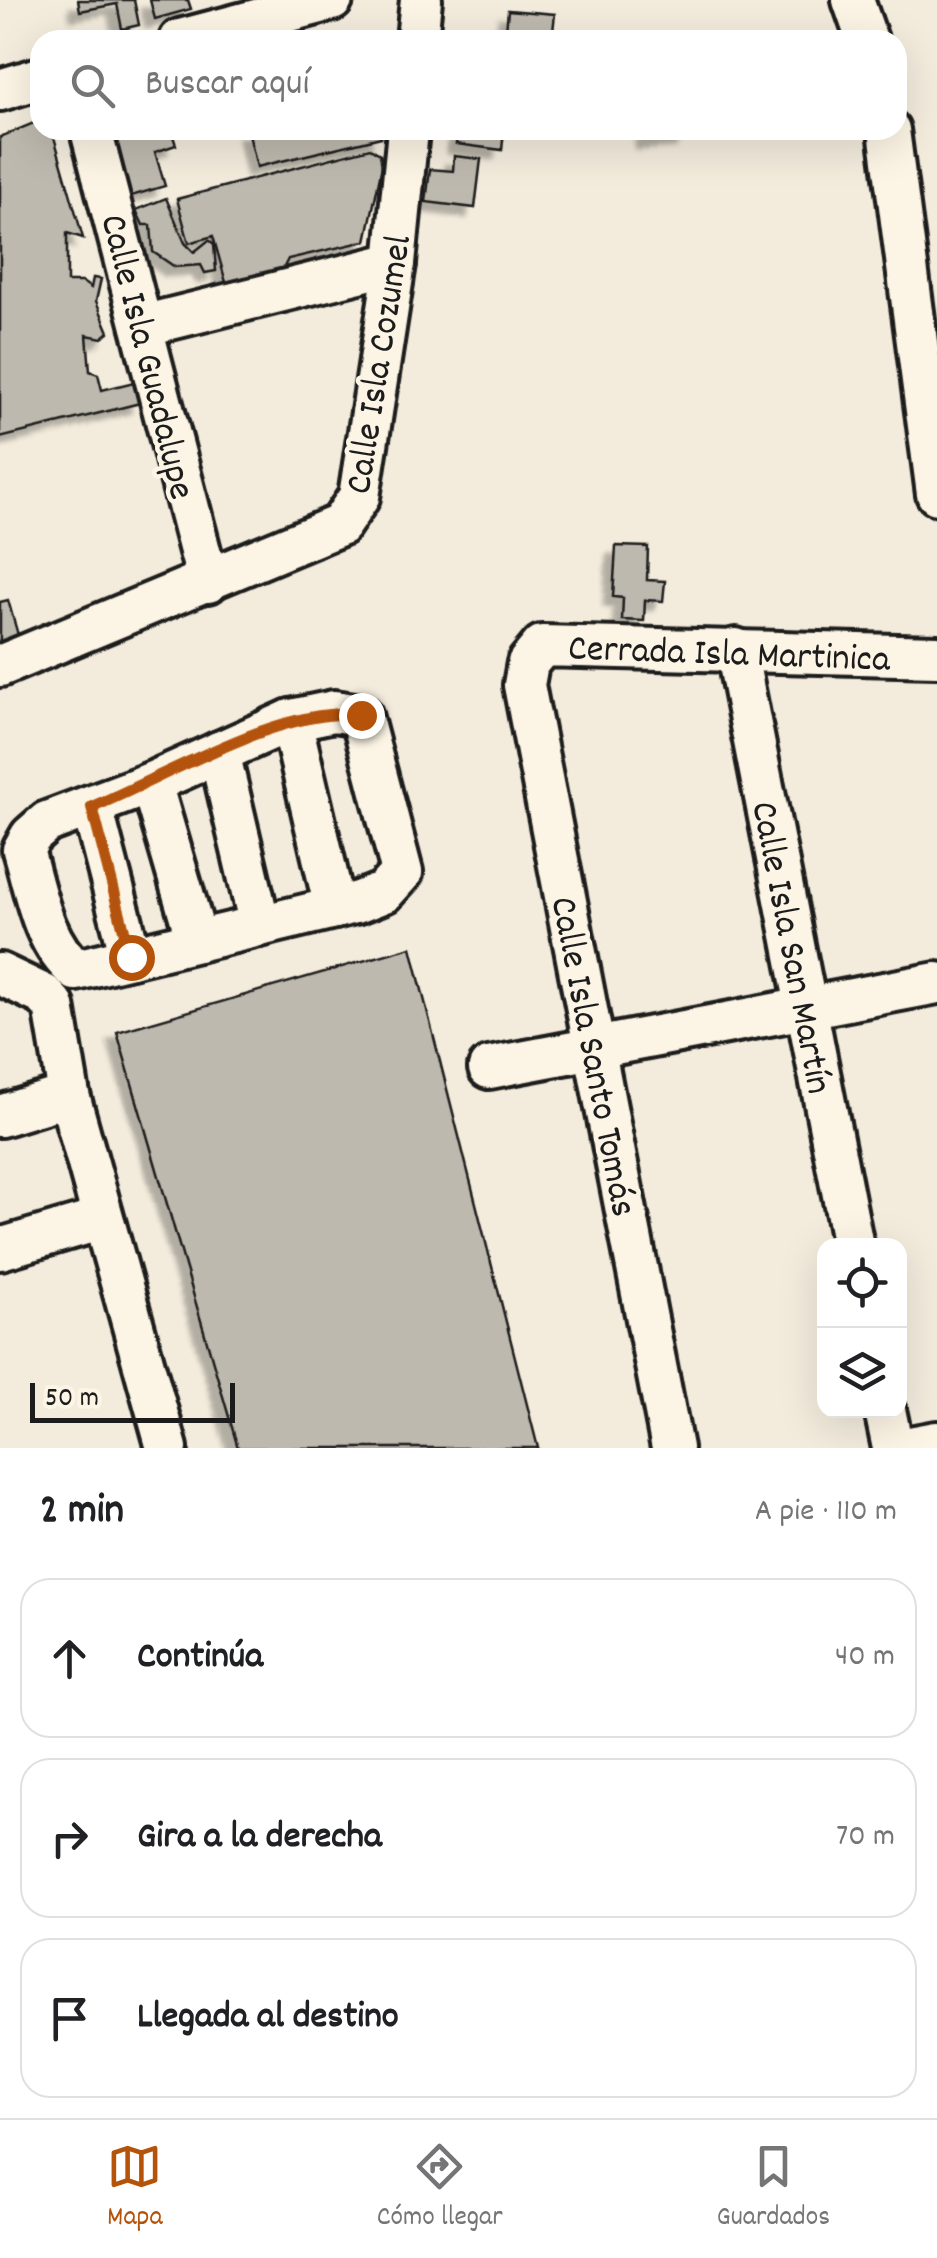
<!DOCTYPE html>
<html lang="es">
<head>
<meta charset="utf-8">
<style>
	body { margin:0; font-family:Dekko,sans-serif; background:#f6f6f6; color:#202124 }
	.controls { position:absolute; right:30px; bottom:30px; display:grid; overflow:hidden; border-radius:20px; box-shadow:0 10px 40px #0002 }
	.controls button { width:90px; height:90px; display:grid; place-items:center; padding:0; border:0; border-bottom:2px solid #e0e0e0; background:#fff; color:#202124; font:50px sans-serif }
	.scale { position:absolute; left:30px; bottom:25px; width:205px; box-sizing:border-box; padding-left:10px; border:5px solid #1c1c1c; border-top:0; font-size:28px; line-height:35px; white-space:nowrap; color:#1c1c1c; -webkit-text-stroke:8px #fcf5e5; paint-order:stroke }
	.stop { position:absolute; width:30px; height:30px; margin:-22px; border:8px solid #b45309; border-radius:50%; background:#fff }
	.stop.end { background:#b45309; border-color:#fff; box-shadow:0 2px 10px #0008 }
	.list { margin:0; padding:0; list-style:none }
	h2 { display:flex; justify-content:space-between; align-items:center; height:130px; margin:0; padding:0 40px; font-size:42px }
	h2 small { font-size:32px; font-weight:400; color:#757577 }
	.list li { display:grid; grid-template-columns:65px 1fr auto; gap:30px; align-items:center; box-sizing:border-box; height:160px; margin:0 20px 20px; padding:0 20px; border:2px solid #e0e0e0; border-radius:30px }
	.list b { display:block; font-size:38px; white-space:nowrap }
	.list em { font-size:32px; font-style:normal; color:#757577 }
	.icon { flex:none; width:55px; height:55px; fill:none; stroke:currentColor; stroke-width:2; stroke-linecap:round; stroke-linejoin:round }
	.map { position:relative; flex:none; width:937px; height:1448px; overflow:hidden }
	.search { position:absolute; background:#fff; box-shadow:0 10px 40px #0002; left:30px; right:30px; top:30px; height:110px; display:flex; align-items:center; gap:25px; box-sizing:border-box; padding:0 35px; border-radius:30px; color:#757577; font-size:38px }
	.sheet { height:670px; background:#fff }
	nav { display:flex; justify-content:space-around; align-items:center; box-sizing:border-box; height:140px; border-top:2px solid #e0e0e0; background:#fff; font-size:28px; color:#757577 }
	nav a { display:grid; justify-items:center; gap:5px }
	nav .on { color:#b45309 }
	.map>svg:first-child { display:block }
	.building { fill:#beb9ae; stroke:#1c1c1c; stroke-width:2.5; filter:url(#shadow) }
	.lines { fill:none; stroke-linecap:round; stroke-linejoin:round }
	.minor-casing { stroke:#1c1c1c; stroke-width:48 }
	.minor { stroke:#fcf5e5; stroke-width:40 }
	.route { stroke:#b45309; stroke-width:12 }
	.labels { text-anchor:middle; stroke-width:9; stroke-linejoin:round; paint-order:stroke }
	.street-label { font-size:38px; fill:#1c1c1c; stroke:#fcf5e5 }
</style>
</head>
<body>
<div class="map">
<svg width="937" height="1448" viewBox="0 0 937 1448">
	<defs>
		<filter id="shadow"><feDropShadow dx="-9" dy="9" stdDeviation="2.5" flood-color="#0004"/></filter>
	</defs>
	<rect width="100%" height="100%" fill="#f3ecdd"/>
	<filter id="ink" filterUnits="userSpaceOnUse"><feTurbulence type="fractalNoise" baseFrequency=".01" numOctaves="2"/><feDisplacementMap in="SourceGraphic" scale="20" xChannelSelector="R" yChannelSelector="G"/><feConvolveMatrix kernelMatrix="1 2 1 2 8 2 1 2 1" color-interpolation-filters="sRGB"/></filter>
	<g filter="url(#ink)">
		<g class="building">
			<polygon points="78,0 134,0 139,25 122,29 117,4 80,11"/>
			<polygon points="150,0 188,0 191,9 155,19"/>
			<polygon points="508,10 555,14 552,40 505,40"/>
			<polygon points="36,122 40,130 52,130 83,238 67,233 67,282 82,282 91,288 93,278 101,279 96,301 109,332 102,338 87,335 90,371 98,374 102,390 134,382 140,403 0,438 0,137"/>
			<polygon points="118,130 171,130 176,145 155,152 165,186 128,197 109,133"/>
			<polygon points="248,130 379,130 381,137 257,167"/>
			<polygon points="458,130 504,130 502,150 456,144"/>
			<polygon points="645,130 685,130 685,137 645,140"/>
			<polygon points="370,148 380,154 382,166 366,241 288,259 276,283 227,286 213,236 189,243 177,199"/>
			<polygon points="454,156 481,159 475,208 426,202 430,169 453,171"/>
			<polygon points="166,198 185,243 194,252 209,240 214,244 216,271 205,273 201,265 175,267 153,252 151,225 143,225 136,210"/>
			<polygon points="616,546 648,547 647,580 665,581 663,601 645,600 644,621 622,620 623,598 613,597"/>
			<polygon points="8,600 20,642 0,646 0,602"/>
			<polygon points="411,947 538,1448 238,1448 117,1032"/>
		</g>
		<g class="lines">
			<g class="minor-casing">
				<g id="minor">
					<polyline points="853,0 867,40"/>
					<polyline points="180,40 332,0"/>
					<polyline points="417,40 421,0"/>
					<polyline points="0,90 40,78"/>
					<polyline points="91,130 208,582"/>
					<polyline points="889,130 937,494"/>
					<polyline points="142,326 395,263"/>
					<polyline points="736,649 853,1246"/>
					<polyline points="0,666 340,525 359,497 395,263 408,130"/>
					<path d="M334 711 361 715 402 872 384 892 359 902 93 966 76 970C42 942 35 890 23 850L31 836 47 822 151 783 291 720Z"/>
					<polyline points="291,720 335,908"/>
					<polyline points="219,752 260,926"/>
					<polyline points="151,783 197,941"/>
					<polyline points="92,807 131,957"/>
					<polyline points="0,974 44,995 54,1006 69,1095 167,1448"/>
					<polyline points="489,1068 937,983"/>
					<polyline points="0,1116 69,1095"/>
					<polyline points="0,1249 102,1219"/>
					<polyline points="885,1410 893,1448"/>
					<polyline points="672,1448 524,685 528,663 542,646 937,656"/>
					<polyline points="905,1448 937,1442"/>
				</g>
			</g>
			<use href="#minor" class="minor"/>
		</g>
	</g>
	<g class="lines" filter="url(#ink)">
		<path class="route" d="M131 957 92 807C165 777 285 704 361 715"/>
	</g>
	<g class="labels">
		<g class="street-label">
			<text transform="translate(150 356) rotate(76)" y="13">Calle Isla Guadalupe</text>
			<text transform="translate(376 364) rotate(-81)" y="13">Calle Isla Cozumel</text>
			<text transform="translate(729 651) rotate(2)" y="13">Cerrada Isla Martinica</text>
			<text transform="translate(794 947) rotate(79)" y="13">Calle Isla San Martín</text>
			<text transform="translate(596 1056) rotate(79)" y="13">Calle Isla Santo Tomás</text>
		</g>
	</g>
</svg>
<div class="controls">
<button><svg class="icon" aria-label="locate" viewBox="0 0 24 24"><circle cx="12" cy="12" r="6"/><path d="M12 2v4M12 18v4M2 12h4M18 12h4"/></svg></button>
<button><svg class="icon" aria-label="layers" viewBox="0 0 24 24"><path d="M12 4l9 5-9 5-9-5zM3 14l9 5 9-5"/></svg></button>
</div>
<div class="scale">50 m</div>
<div class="stop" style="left:131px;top:957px"></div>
<div class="stop end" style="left:361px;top:715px"></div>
<div class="search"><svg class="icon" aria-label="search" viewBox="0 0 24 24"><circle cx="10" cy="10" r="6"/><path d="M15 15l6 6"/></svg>Buscar aquí</div>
</div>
<section class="sheet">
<h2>2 min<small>A pie · 110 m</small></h2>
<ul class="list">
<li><svg class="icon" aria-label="ahead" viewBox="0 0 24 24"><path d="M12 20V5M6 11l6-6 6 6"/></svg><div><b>Continúa</b></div><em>40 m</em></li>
<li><svg class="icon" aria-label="right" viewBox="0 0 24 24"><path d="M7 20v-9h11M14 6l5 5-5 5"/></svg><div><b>Gira a la derecha</b></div><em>70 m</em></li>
<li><svg class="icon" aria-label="arrive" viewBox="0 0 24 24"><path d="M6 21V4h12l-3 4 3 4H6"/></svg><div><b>Llegada al destino</b></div></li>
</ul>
</section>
<nav>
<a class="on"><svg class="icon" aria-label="map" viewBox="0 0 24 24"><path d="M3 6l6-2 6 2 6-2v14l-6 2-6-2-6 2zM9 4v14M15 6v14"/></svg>Mapa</a>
<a><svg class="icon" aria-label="directions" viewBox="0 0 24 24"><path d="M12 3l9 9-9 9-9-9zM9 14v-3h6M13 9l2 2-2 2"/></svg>Cómo llegar</a>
<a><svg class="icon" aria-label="saved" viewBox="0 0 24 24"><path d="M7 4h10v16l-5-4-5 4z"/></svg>Guardados</a>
</nav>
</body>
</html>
